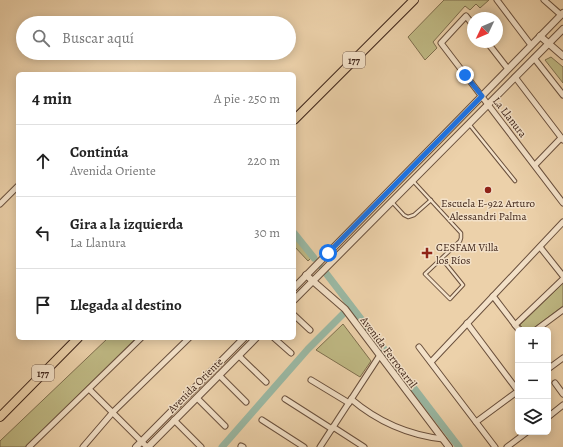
<!DOCTYPE html>
<html lang="es">
<head>
<meta charset="utf-8">
<style>
	body { margin:0; font-family:Alegreya,serif; background:#f6f6f6; color:#222 }
	.controls { position:absolute; right:12px; bottom:12px; display:grid; overflow:hidden; border-radius:6px; box-shadow:0 2px 10px #0003 }
	.controls button { width:36px; height:36px; display:grid; place-items:center; padding:0; border:0; border-bottom:1px solid #e0e0e0; background:#fff; color:#222; font:20px sans-serif }
	.compass { position:absolute; left:467px; top:12px; width:36px; height:36px; border-radius:50%; background:#fff; box-shadow:0 2px 10px #0003; rotate:226deg }
	.stop { position:absolute; width:12px; height:12px; margin:-9px; border:3px solid #1a73e8; border-radius:50%; background:#fff }
	.stop.end { background:#1a73e8; border-color:#fff; box-shadow:0 1px 4px #0008 }
	.list { margin:0; padding:0; list-style:none }
	h2 { display:flex; justify-content:space-between; align-items:center; height:52px; margin:0; padding:0 16px; font-size:17px }
	h2 small { font-size:13px; font-weight:400; color:#767676 }
	.list li { display:grid; grid-template-columns:26px 1fr auto; gap:12px; align-items:center; box-sizing:border-box; height:72px; padding:0 16px; border-top:1px solid #e0e0e0 }
	.list b { display:block; font-size:15px; white-space:nowrap }
	.list p { margin:0; font-size:13px; white-space:nowrap; color:#767676 }
	.list em { font-size:13px; font-style:normal; color:#767676 }
	.icon { flex:none; width:22px; height:22px; fill:none; stroke:currentColor; stroke-width:2; stroke-linecap:round; stroke-linejoin:round }
	.map { position:relative; flex:none; width:563px; height:447px; overflow:hidden }
	.search { position:absolute; background:#fff; box-shadow:0 2px 10px #0003; left:16px; top:16px; width:280px; height:44px; display:flex; align-items:center; gap:10px; box-sizing:border-box; padding:0 14px; border-radius:22px; color:#767676; font-size:15px }
	.panel { position:absolute; background:#fff; box-shadow:0 2px 10px #0003; left:16px; top:72px; width:280px; height:268px; border-radius:6px }
	.map>svg:first-child { display:block }
	.green { fill:#bfb984; stroke:#7f6f4e }
	.lines { fill:none; stroke-linecap:round; stroke-linejoin:round }
	.canal { stroke:#9ab8a3; stroke-width:7 }
	.service-casing { stroke:#6a503d; stroke-width:4.5 }
	.minor-casing { stroke:#6a503d; stroke-width:7 }
	.tertiary-casing { stroke:#6a503d; stroke-width:8 }
	.primary-casing { stroke:#3f2519; stroke-width:10 }
	.service { stroke:#f3e1c8; stroke-width:2.5 }
	.minor { stroke:#f3e1c8; stroke-width:5 }
	.tertiary { stroke:#f3e1c8; stroke-width:6 }
	.primary { stroke:#ecd1aa; stroke-width:8 }
	.route { stroke:#1a73e8; stroke-width:5 }
	.poi-dot { fill:#8f2418; stroke:#f3e1c8; stroke-width:1.5 }
	.labels { text-anchor:middle; stroke-width:3; stroke-linejoin:round; paint-order:stroke }
	.shield { fill:#f3e1c8; stroke:#755d4e; stroke-width:1 }
	.shield-label { font-size:10px; font-weight:bold; fill:#3f2519 }
	.street-label { font-size:11px; fill:#3f2519; stroke:#f3e1c8 }
	.poi-label { font-size:11px; fill:#3f2519; stroke:#f3e1c8 }
</style>
</head>
<body>
<div class="map">
<svg width="563" height="447" viewBox="0 0 563 447">
	<rect width="100%" height="100%" fill="#ecd1aa"/>
	<filter id="stains"><feTurbulence type="fractalNoise" baseFrequency=".005" numOctaves="4"/><feColorMatrix values="0 0 0 0 .2 0 0 0 0 .09 0 0 0 0 .02 0 0 0 .5 -.17"/></filter>
	<radialGradient id="worn" r=".72"><stop offset=".6" stop-color="#630" stop-opacity="0"/><stop offset="1" stop-color="#630" stop-opacity=".3"/></radialGradient>
	<g class="green">
		<polygon points="444,0 489,0 480,8 476,4 470,10 465,6 433,42 437,48 425,60 408,37"/>
		<polygon points="551,57 563,67 563,83 545,60"/>
		<polygon points="294,233 313,256 308,261 294,246"/>
		<polygon points="563,283 563,306 531,330 525,330 520,325"/>
		<polygon points="343,324 371,361 360,377 316,350"/>
		<polygon points="108,338 136,338 26,447 0,447 0,441"/>
	</g>
	<g class="lines">
		<g class="canal">
			<polyline points="294,233 314,258"/>
			<polyline points="322,268 459,447"/>
			<polyline points="222,447 308,349 350,307"/>
		</g>
		<g class="service-casing">
			<g id="service">
				<polyline points="469,124 515,181"/>
				<polyline points="413,181 461,233 461,238 460,241 425,274 450,299 463,285 442,259"/>
				<polyline points="392,202 404,215 408,217 414,215 431,200"/>
			</g>
		</g>
		<g class="minor-casing">
			<g id="minor">
				<polyline points="497,0 531,45"/>
				<polyline points="544,0 561,15"/>
				<polyline points="473,25 466,16 441,43 563,203"/>
				<polyline points="487,42 508,69"/>
				<polyline points="534,58 563,95"/>
				<polyline points="515,77 563,140"/>
				<polyline points="535,165 561,138"/>
				<polyline points="0,204 18,186"/>
				<polyline points="540,247 563,276"/>
				<polyline points="493,296 519,330"/>
				<polyline points="294,315 310,330"/>
				<polyline points="467,323 518,391"/>
				<polyline points="515,325 563,279"/>
				<polyline points="536,330 563,310"/>
				<polyline points="274,338 291,353"/>
				<polyline points="419,347 495,447"/>
				<polyline points="239,356 266,382"/>
				<polyline points="431,362 563,222"/>
				<polyline points="548,369 563,358"/>
				<polyline points="219,375 246,402"/>
				<polyline points="311,380 349,403"/>
				<polyline points="555,383 563,394"/>
				<polyline points="89,389 147,447"/>
				<polyline points="197,398 225,426"/>
				<polyline points="285,399 332,429"/>
				<path d="M351 399C378 422 408 435 443 439"/>
				<polyline points="548,417 563,405"/>
				<polyline points="174,420 201,447"/>
				<polyline points="262,420 304,447"/>
				<polyline points="476,422 518,391"/>
				<polyline points="333,427 364,447"/>
				<polyline points="241,446 243,447"/>
				<polyline points="29,447 141,338"/>
				<polyline points="83,447 113,412 189,338"/>
				<polyline points="320,447 380,355"/>
				<polyline points="507,447 527,432"/>
			</g>
		</g>
		<g class="tertiary-casing">
			<g id="tertiary">
				<polyline points="540,36 563,56"/>
				<polyline points="306,275 345,309 449,447"/>
				<polyline points="294,288 563,13"/>
				<polyline points="294,300 563,29"/>
				<polyline points="136,447 244,338"/>
				<polyline points="148,447 256,338"/>
			</g>
		</g>
		<g class="primary-casing">
			<g id="primary">
				<polyline points="294,120 414,0"/>
				<polyline points="0,417 78,338"/>
			</g>
		</g>
		<use href="#service" class="service"/>
		<use href="#minor" class="minor"/>
		<use href="#tertiary" class="tertiary"/>
		<use href="#primary" class="primary"/>
	</g>
	<g class="lines">
		<polyline class="route" points="328,253 482,96 465,75"/>
	</g>
	<g class="poi-dot">
		<circle cx="488" cy="190" r="4"/>
		<path d="M425 247h4v4h4v4h-4v4h-4v-4h-4v-4h4z"/>
	</g>
	<g class="labels">
		<g class="shield">
			<rect x="343" y="52" width="22" height="16" rx="3"/>
			<rect x="32" y="365" width="22" height="16" rx="3"/>
		</g>
		<g class="shield-label">
			<text x="354" y="64">177</text>
			<text x="43" y="377">177</text>
		</g>
		<g class="street-label">
			<text transform="translate(510 117) rotate(52)" y="4">La Llanura</text>
			<text transform="translate(389 352) rotate(53)" y="4">Avenida Ferrocarril</text>
			<text transform="translate(195 385) rotate(-45)" y="4">Avenida Oriente</text>
		</g>
		<g class="poi-label">
			<text x="488" y="207">Escuela E-922 Arturo<tspan x="488" dy="13">Alessandri Palma</tspan></text>
			<text x="436" y="251" text-anchor="start">CESFAM Villa<tspan x="436" dy="13">los Ríos</tspan></text>
		</g>
	</g>
	<rect width="100%" height="100%" filter="url(#stains)"/>
	<rect width="100%" height="100%" fill="url(#worn)"/>
</svg>
<div class="controls">
<button>+</button>
<button>−</button>
<button><svg class="icon" aria-label="layers" viewBox="0 0 24 24"><path d="M12 4l9 5-9 5-9-5zM3 14l9 5 9-5"/></svg></button>
</div>
<svg class="compass" viewBox="-18 -18 36 36"><path d="M0-13l5 13h-10z" fill="#e53935"/><path d="M0 13l5-13h-10z" fill="#767676"/></svg>
<div class="stop" style="left:328px;top:253px"></div>
<div class="stop end" style="left:465px;top:75px"></div>
<div class="search"><svg class="icon" aria-label="search" viewBox="0 0 24 24"><circle cx="10" cy="10" r="6"/><path d="M15 15l6 6"/></svg>Buscar aquí</div>
<section class="panel">
<h2>4 min<small>A pie · 250 m</small></h2>
<ul class="list">
<li><svg class="icon" aria-label="ahead" viewBox="0 0 24 24"><path d="M12 20V5M6 11l6-6 6 6"/></svg><div><b>Continúa</b><p>Avenida Oriente</p></div><em>220 m</em></li>
<li><svg class="icon" aria-label="left" viewBox="0 0 24 24"><path d="M17 20v-9H6M10 6l-5 5 5 5"/></svg><div><b>Gira a la izquierda</b><p>La Llanura</p></div><em>30 m</em></li>
<li><svg class="icon" aria-label="arrive" viewBox="0 0 24 24"><path d="M6 21V4h12l-3 4 3 4H6"/></svg><div><b>Llegada al destino</b></div></li>
</ul>
</section>
</div>
</body>
</html>
